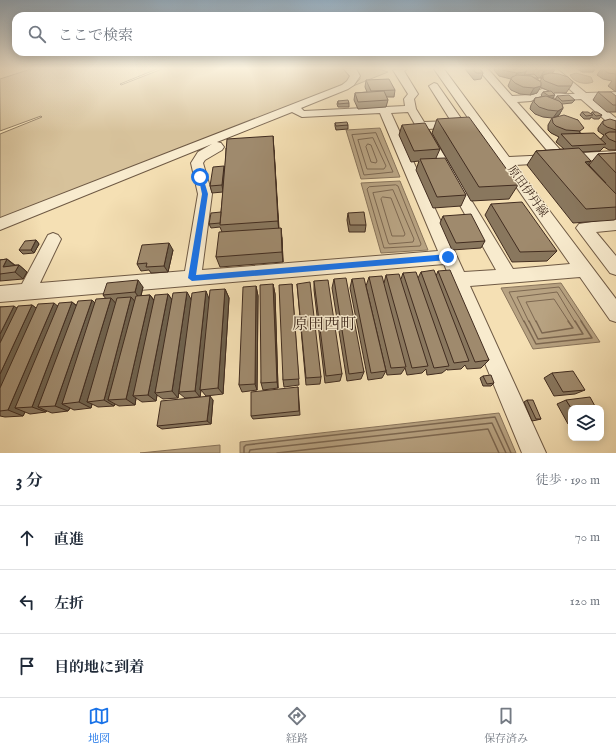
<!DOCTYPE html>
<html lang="ja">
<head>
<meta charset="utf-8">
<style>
	body { margin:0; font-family:"IM FELL English","Noto Serif JP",serif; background:#f2f2f3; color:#1f2937 }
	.controls { position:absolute; right:12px; bottom:12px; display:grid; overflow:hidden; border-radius:8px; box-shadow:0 2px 10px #0003 }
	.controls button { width:36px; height:36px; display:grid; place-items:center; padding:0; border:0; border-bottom:1px solid #e0e1e3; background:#fff; color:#1f2937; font:20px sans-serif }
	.stop { position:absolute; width:12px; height:12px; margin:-9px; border:3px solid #1a73e8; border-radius:50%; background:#fff }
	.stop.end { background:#1a73e8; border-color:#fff; box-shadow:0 1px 4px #0008 }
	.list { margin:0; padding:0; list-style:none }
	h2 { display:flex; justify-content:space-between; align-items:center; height:52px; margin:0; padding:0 16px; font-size:17px }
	h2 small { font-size:13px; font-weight:400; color:#747a83 }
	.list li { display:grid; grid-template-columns:26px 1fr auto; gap:12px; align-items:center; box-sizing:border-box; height:64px; padding:0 16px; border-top:1px solid #e0e1e3 }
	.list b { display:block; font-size:15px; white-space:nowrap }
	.list em { font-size:13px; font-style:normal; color:#747a83 }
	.icon { flex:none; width:22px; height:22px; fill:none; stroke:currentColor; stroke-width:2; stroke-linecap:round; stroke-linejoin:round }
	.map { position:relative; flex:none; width:616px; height:453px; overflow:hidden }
	.search { position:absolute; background:#fff; box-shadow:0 2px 10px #0003; left:12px; right:12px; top:12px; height:44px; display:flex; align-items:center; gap:10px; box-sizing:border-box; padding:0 14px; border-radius:12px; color:#747a83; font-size:15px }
	.sheet { height:244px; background:#fff }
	nav { display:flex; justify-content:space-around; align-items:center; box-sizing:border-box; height:56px; border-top:1px solid #e0e1e3; background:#fff; font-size:11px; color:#747a83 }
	nav a { display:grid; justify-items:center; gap:2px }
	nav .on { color:#1a73e8 }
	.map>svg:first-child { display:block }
	.green { fill:#d7c29b; stroke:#8c785e }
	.water { fill:#b8a382; stroke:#89745b }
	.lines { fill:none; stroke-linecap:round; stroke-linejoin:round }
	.shore-far1 { stroke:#7d6851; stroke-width:1 }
	.shore { stroke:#7d6851; stroke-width:1.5 }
	.minor-casing { stroke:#6f5a45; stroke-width:2 }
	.minor { fill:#f8ebce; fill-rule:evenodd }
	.wall { fill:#89775e; stroke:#422d20; fill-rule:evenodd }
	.shaded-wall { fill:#6f614c; stroke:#422d20 }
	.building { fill:#9f8a6d; stroke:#422d20 }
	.route { fill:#1a73e8 }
	.labels { text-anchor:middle; stroke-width:3; stroke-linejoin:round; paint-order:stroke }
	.street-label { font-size:12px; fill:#422d20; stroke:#f8ebce }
	.near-neighbourhood-label { font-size:16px; fill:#422d20; stroke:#f8ebce }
</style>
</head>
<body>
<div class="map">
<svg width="616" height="453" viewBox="0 0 616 453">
	<rect width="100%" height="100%" fill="#f5e0b4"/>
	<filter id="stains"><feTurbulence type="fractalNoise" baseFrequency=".005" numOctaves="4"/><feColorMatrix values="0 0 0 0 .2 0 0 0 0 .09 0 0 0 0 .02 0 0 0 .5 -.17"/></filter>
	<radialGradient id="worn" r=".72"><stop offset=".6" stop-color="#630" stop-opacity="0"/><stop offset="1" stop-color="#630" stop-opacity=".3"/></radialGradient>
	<g class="green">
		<polygon points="31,69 157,69 120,84 121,85 162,69 344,69 348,71 351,78 347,82 322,94 0,221 0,134 42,117 41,116 0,131 0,79"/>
		<polygon points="354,69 379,69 388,72 353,86 360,79 359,73"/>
	</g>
	<g class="water">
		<path d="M576 73 591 77 593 82C586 85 574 83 570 75Z"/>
		<polygon points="380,128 400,177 361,179 346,130"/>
		<polygon points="400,181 428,250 381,253 361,183"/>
		<polygon points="561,283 600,342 533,349 501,288"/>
		<polygon points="499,413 516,453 240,453 240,442"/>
		<polygon points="220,445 220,453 140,453"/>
	</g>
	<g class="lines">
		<g class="shore-far1">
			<polygon points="376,133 393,172 364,175 352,135"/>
			<polygon points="373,138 386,166 384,169 367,169 358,140"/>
			<polygon points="368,144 371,145 377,161 376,163 371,162 366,147"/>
			<polygon points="396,185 398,186 421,244 420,246 384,248 367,189 369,187"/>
			<polygon points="393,190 414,239 413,242 389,244 388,242 373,193"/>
			<polygon points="383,197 391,198 405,234 404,236 392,236 381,199"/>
			<polyline points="524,322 509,292 559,287 582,322"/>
			<polyline points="529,322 517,297 557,292 575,322"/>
			<polyline points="536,322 526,302 554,299 569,322"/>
		</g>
		<g class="shore">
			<polyline points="524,321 536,344 592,338 581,321"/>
			<polyline points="529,321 538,339 583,334 575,321"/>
			<polyline points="536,321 542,333 573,328 568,321"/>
			<polyline points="244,453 244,447 246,445 495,417 511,453"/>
			<polyline points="249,453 250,450 492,423 506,453"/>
			<polyline points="277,453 488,429 499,453"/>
		</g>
		<g class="minor-casing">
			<g id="minor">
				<path d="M344 69H356L360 76 354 85 348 89 301 108 304 111 405 106 404 99 408 94 393 70 407 69 404 71 418 94 414 99 416 109 424 122 451 121 429 86 434 83 437 84 465 124 459 127 428 129 513 269 570 264 434 69H444L509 157 551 155 478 69H488L512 96 529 95 542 89 565 94H575L547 69H557L586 93 616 92V98L593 99 616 118V127L612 126 581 99 565 100 543 95 531 101 517 102 564 154 616 151V159L515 165 616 299V322L610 320 580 277 470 286 546 453H522L444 264 0 302V286L22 284 48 235 53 233 58 235 61 239 40 283 185 271 198 194 191 163 198 152 212 144 0 230V218L342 85 347 81 350 76ZM292 112 302 117 380 113 438 251 202 270 212 194 203 163 205 160 222 150 224 147 221 143 217 142ZM408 112 496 270 464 272 391 113Z"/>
				<polygon points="616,218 616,230 596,232 616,256 616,275 610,273 576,228 579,224"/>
			</g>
		</g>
		<use href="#minor" class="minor"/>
	</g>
	<g class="wall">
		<polygon points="465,69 480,69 483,73 481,79 474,80"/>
		<path d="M495 69H555L552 73 571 86 566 93H554L553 98H552L555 100 557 96 575 100 572 103 562 104 563 108 559 115 556 117 578 120 580 133 601 139 604 135 602 134 598 131V128L603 121H616V150H609L604 147 600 151 582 152 588 165 606 183 589 165 598 154 616 153V219L614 220 573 223 527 165 536 151 564 149 556 142 559 137 551 133 548 130V125L552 118 543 117 535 114 530 109 531 105 535 98 543 97 541 95 543 92 549 91 540 87 537 93 530 95 520 94 511 90 508 86 511 79 499 76 494 70ZM538 78H542L540 81 538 80Z"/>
		<polygon points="578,69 595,69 593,72 582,72"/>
		<polygon points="601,69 616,69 616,92 608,86 612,81 603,79 597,75"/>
		<polygon points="366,80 395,90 394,97 386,97 388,100 386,107 358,109 354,100 355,93 367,92 365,87"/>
		<polygon points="598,92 616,96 616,112 607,112 593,100"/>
		<polygon points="338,101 349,103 349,107 338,107 337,104"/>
		<polygon points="582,112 591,114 592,112 602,115 599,119 594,119 591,117 590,119 584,119 580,115"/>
		<polygon points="437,119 518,185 509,199 471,201 432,133"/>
		<polygon points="335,123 348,125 348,129 336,130 335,126"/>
		<polygon points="402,125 440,149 436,158 466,195 461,206 433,208 416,170 419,161 411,162 399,135"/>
		<polygon points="226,148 274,150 279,228 282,238 283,262 220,267 216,257 222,232 220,227 211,228 209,224 221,212 223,192 212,193 210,186 224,166 225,170 226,151"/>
		<polygon points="491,204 557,251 547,261 512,262 485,215"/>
		<polygon points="348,213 366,225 365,232 349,232 347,220"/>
		<polygon points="443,216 485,241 481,248 452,250 440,223"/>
		<polygon points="36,240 39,244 34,253 23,254 19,250"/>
		<polygon points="173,250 168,272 151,273 149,270 141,271 137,264"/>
		<polygon points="7,259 15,265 19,265 27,272 23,279 0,281 0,260"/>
		<polygon points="438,271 489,360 481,368 467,369 465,365 461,369 447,370 447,369 442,373 427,375 426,369 422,373 407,375 405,368 401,374 387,375 366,286 369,277 384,283 386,275 401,279 403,273 418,278 421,272 436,276"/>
		<polygon points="334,279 364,372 361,379 347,381 332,288"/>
		<polygon points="352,279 386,371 382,378 368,380 350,288"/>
		<polygon points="314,281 342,374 340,381 325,383 314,290"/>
		<polygon points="273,284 275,294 278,388 263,390 261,383"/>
		<polygon points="292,284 299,385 284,387 283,380"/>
		<polygon points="297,284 321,377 320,384 306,385"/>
		<polygon points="256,286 258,296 257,390 242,392 239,385"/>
		<polygon points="143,287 141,296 150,295 154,300 168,294 172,300 209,300 225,289 229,298 223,394 206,396 201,390 200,397 185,398 179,393 178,398 163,399 157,395 156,401 142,402 136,398 135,405 119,406 115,404 114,406 98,407 92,404 91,408 74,410 70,408 68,411 52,413 47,411 46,412 30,414 25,412 23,416 5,417 0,416 0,307 17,308 32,305 36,308 57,306 72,302 76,305 95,303 106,299 103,295"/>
		<polygon points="552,373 585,390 575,394 554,396 544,378"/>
		<polygon points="483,376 494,383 491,386 483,386 480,378"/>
		<polygon points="298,387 300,415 253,419 251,416"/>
		<polygon points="213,400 211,424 162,429 157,426"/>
		<polygon points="527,400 541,419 537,420 532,421 524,402"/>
		<polygon points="566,400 571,408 571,423 568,424 557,404"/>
	</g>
	<g class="shaded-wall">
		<polygon points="555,69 551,76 543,75 542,78 540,78 544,71"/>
		<polygon points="527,70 523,77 513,80 517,73"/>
		<polygon points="541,86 537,93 530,95 534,88"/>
		<polygon points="555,95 553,98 547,100 549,96"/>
		<polygon points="563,108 559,115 553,118 558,111"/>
		<polygon points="273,136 274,150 279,234 278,221"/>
		<polygon points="591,161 580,175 585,162"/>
		<polygon points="224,166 226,174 223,192 222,185"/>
		<polygon points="281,228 282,238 283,262 282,252"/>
		<polygon points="36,240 39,244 34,253 31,250"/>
		<polygon points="169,243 173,250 168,272 164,266"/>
		<polygon points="7,259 15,266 3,267"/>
		<polygon points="19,265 27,272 23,279 15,272"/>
		<polygon points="138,280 143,287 140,299 135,292"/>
		<polygon points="273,284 275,294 278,388 277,382"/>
		<polygon points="256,286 258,296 257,390 255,384"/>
		<polygon points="225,289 229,298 223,394 218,388"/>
		<polygon points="206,291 210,301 200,390 201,390 200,397 195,391"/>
		<polygon points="187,292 192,301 178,398 172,391"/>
		<polygon points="168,294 174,303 155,393 157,395 156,401 148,395"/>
		<polygon points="150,295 157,305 133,396 136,398 135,405 126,399"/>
		<polygon points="131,297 139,306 108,400 115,404 114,406 104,400"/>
		<polygon points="111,298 119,307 87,402 92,404 91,408 79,402"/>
		<polygon points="92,300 101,309 62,404 70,408 68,411 55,406"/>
		<polygon points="72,302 82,311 38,407 47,411 46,412 32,407"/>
		<polygon points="54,303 65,312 15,408 25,412 23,416 8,410"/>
		<polygon points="32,305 44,314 0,411 0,374"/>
		<polygon points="14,306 26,315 0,372 0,334"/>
		<polygon points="210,396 213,400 211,424 207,421"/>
	</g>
	<g class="building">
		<polygon points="473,69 480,69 483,73 476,73"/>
		<polygon points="502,69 526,69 527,70 525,72 517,73 502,70"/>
		<polygon points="535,69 555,69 544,71"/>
		<polygon points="603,69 616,69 616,74 608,73"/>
		<polygon points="550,73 559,74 568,77 573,82 571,86 558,86 545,81 543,79 543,75"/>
		<polygon points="534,74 538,78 535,78 531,76 526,75 525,75"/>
		<polygon points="517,75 531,76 541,82 541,86 534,88 523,87 515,83 511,79 512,77"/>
		<polygon points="389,79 395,90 371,91 366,80"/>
		<polygon points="384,91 388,100 358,102 355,93"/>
		<polygon points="551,91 555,95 549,96 543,92"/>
		<polygon points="598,92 611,92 616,96 616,105 613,105"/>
		<polygon points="569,95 575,100 562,101 557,96"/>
		<polygon points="546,96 559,101 562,104 563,108 558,111 548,110 539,107 534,102 535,98"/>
		<polygon points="348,100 349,103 338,104 338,101"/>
		<polygon points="582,112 588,112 593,115 586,116"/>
		<polygon points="592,112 597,112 602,115 596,116"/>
		<polygon points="564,115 578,120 584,128 580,131 566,130 556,126 553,123 552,118"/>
		<polygon points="469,117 518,185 479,187 437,119"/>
		<polygon points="610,119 616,121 616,130 607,127 603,124 603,121"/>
		<polygon points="347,122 348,125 336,126 335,123"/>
		<polygon points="425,123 440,149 414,151 402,125"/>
		<polygon points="609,132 616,132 616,142 609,139 605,134"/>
		<polygon points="594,133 606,144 572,146 561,134"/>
		<polygon points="273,136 278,221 220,225 227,139"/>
		<polygon points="579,148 591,161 585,162 616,194 616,207 586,209 536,151"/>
		<polygon points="616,153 616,173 598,154"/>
		<polygon points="445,158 466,195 437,197 420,159"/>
		<polygon points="224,166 222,185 210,186 213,167"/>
		<polygon points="522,202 557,251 520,252 491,204"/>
		<polygon points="221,212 220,223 209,224 211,213"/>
		<polygon points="364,212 366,225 350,225 348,213"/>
		<polygon points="471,214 485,241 456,243 443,216"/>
		<polygon points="281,228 282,252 216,257 219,232"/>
		<polygon points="36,240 31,250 19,250 25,241"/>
		<polygon points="169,243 164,266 146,267 147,263 137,264 142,245"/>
		<polygon points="7,259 3,267 19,265 15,272 0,274 0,260"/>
		<polygon points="434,270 469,361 454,363 421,272"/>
		<polygon points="450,270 489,360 475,362 438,271"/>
		<polygon points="416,272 449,366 434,368 403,273"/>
		<polygon points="399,274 428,366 412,368 386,275"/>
		<polygon points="382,276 406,367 391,368 369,277"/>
		<polygon points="346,278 364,372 349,374 334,279"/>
		<polygon points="364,278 386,371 371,373 352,279"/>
		<polygon points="138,280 135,292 103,295 107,283"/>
		<polygon points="328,280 342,374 326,376 314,281"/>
		<polygon points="310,282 321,377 306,378 297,284"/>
		<polygon points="273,284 277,382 261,383 260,285"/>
		<polygon points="292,284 299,379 283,380 279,285"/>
		<polygon points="256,286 255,384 239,385 243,287"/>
		<polygon points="225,289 218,388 200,390 210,290"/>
		<polygon points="206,291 195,391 179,392 192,293"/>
		<polygon points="187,292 172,391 155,393 173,293"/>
		<polygon points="168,294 148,395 133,396 155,295"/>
		<polygon points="150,295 126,399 108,400 136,296"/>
		<polygon points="131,297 104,400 87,402 117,298"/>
		<polygon points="111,298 79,402 62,404 96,299"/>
		<polygon points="92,300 55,406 38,407 78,301"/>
		<polygon points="72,302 32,407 15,408 59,303"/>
		<polygon points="54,303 8,410 0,411 0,388 38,304"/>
		<polygon points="32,305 0,374 0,343 18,306"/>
		<polygon points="14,306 0,334 0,307"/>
		<polygon points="573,371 585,390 563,392 552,373"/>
		<polygon points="491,375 494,383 487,384 483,376"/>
		<polygon points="298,387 299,411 251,416 251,392"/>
		<polygon points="210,396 207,421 157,426 161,401"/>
		<polygon points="590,397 596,408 571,408 566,400"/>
		<polygon points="527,400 533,400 541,419 536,419"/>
	</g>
	<linearGradient id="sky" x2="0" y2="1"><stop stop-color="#95adbf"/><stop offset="0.52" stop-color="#faf1dd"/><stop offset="1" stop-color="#faf1dd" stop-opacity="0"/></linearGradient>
	<rect width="616" height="132" fill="url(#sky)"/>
	<polygon class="route" points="198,175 203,177 208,194 196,275 448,254 452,257 448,260 192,281 188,278 202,194"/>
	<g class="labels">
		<g class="street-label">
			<text transform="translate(528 191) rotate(54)" y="4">原田伊丹線</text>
		</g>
		<g class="near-neighbourhood-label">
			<text x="324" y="329">原田西町</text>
		</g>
	</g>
	<rect width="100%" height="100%" filter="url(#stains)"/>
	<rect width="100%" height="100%" fill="url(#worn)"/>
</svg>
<div class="controls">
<button><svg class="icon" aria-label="layers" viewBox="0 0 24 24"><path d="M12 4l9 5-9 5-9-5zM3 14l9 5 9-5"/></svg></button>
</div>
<div class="stop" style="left:200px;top:177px"></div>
<div class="stop end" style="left:448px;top:257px"></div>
<div class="search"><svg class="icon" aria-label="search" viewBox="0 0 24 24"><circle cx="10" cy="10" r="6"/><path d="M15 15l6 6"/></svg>ここで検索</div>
</div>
<section class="sheet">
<h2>3 分<small>徒歩 · 190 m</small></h2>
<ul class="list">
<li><svg class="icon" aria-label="ahead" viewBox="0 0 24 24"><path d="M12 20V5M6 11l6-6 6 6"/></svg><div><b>直進</b></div><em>70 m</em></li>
<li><svg class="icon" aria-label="left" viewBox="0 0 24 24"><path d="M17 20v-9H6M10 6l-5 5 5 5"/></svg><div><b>左折</b></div><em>120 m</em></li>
<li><svg class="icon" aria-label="arrive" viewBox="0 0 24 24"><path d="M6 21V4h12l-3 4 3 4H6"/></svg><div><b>目的地に到着</b></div></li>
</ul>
</section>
<nav>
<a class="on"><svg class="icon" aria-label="map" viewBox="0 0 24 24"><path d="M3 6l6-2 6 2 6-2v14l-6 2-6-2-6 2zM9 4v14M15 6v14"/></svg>地図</a>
<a><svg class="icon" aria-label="directions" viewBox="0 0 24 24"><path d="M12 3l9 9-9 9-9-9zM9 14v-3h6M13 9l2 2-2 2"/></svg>経路</a>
<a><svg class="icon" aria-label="saved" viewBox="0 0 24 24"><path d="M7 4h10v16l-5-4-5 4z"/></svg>保存済み</a>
</nav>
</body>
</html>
